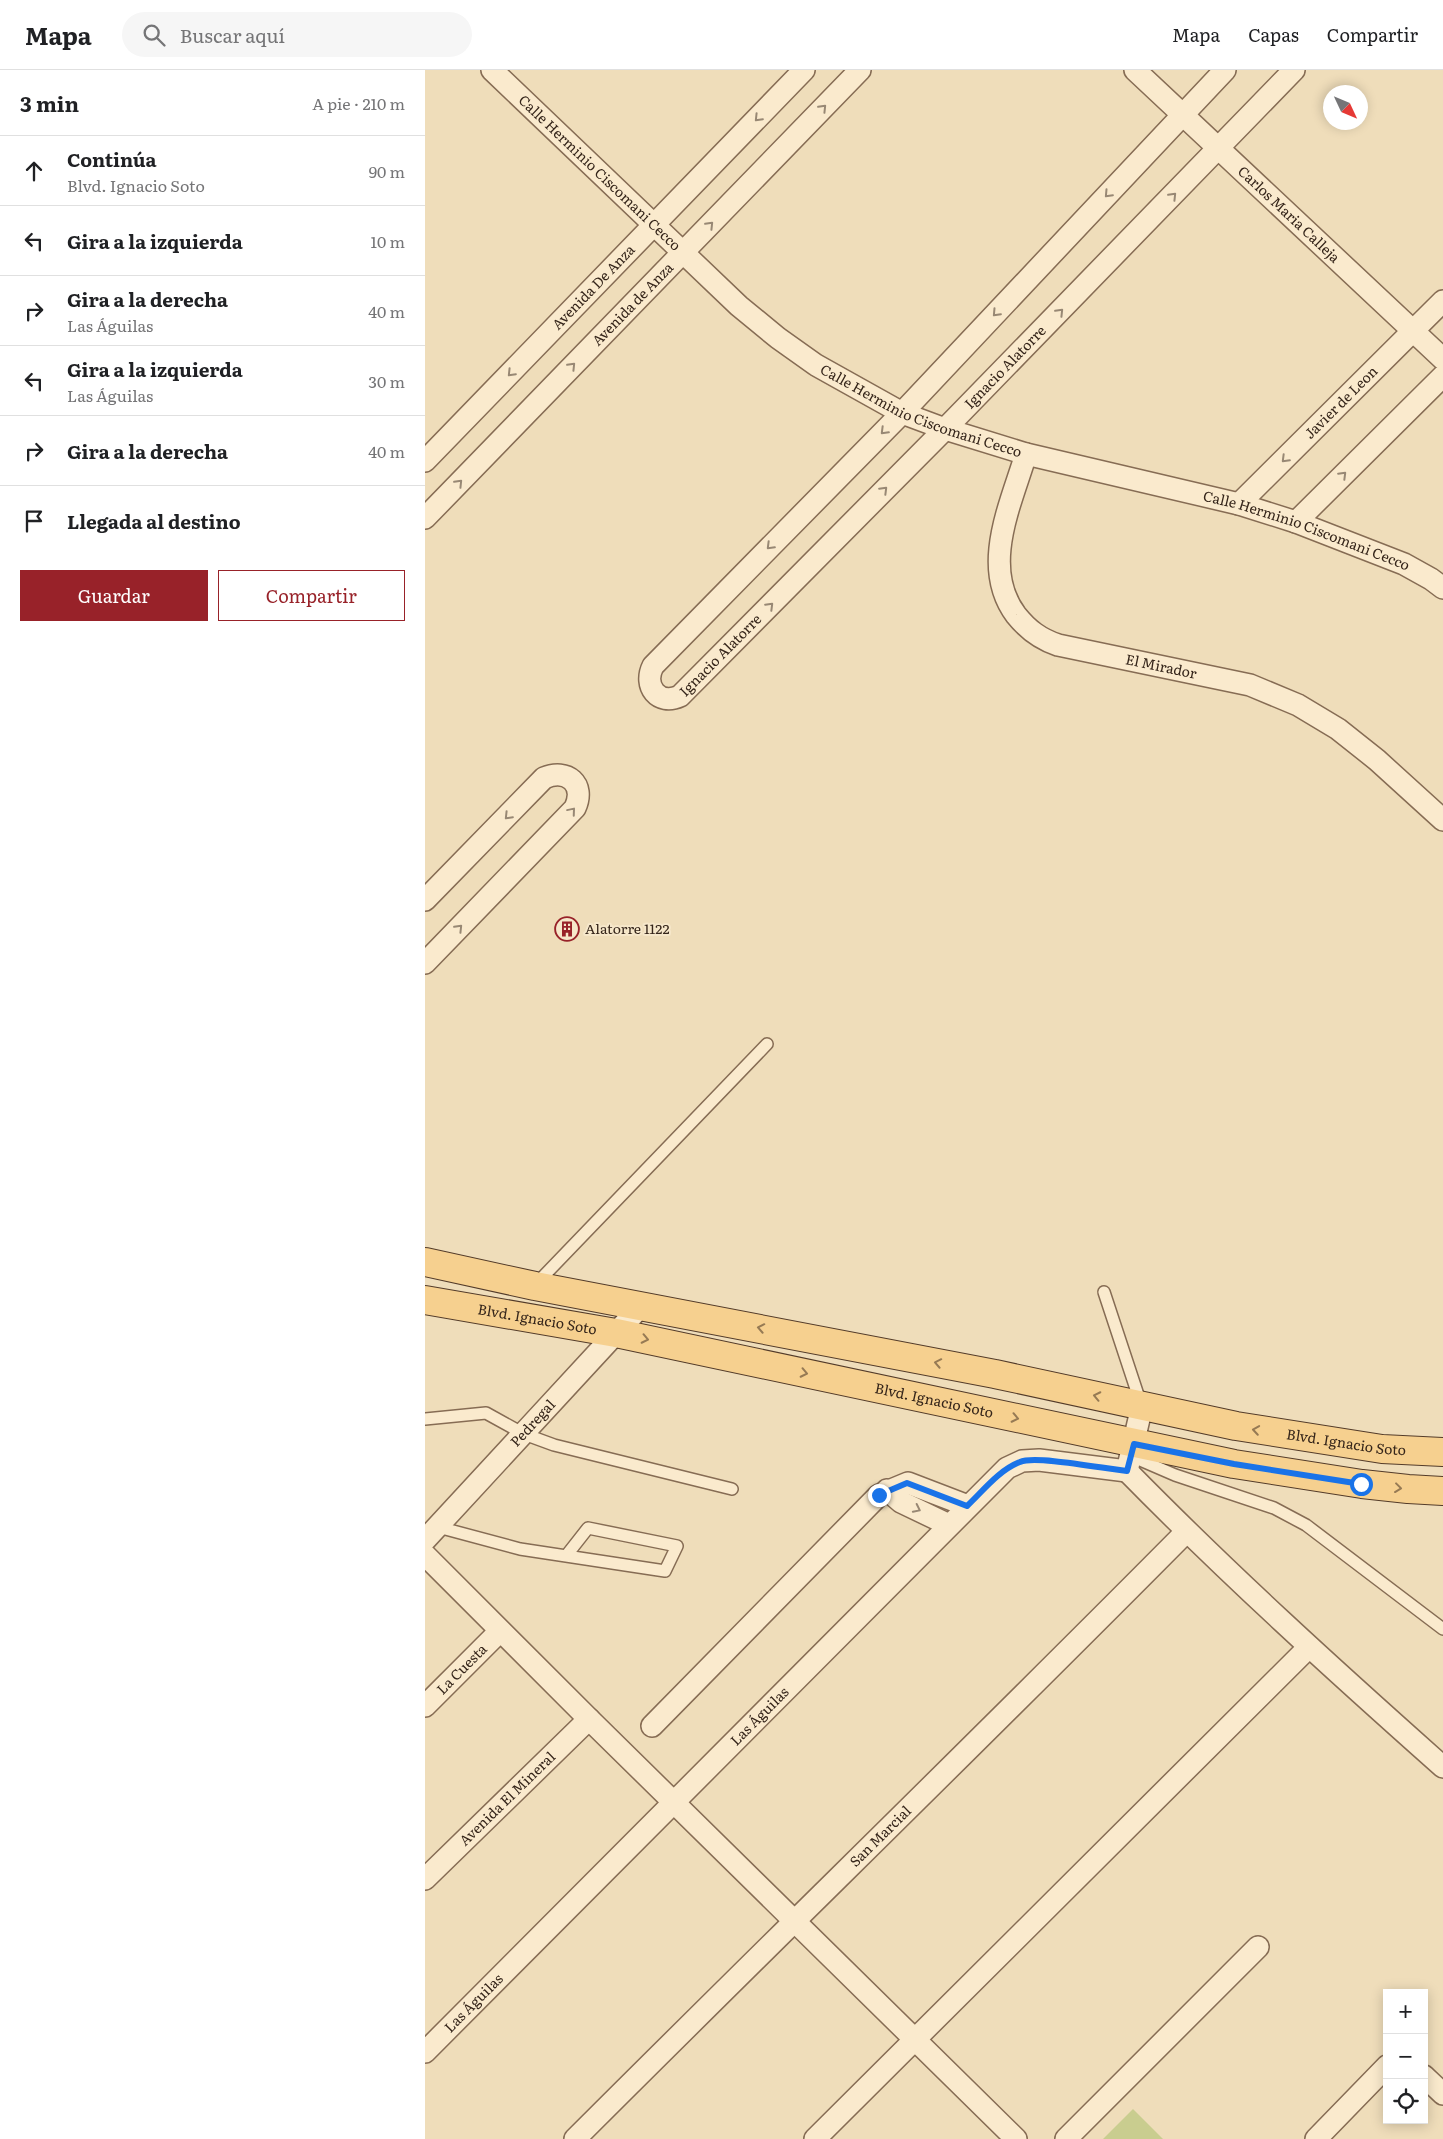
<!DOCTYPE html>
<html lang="es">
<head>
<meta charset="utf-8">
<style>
	body { margin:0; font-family:Literata,serif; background:#f6f6f6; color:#202124 }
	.controls { position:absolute; right:15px; bottom:15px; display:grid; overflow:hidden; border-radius:0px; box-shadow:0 2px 12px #0003 }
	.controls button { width:45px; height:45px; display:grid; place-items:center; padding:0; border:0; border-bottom:1px solid #e0e0e0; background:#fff; color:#202124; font:25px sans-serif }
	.compass { position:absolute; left:898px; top:15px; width:45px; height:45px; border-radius:50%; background:#fff; box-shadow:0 2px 12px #0003; rotate:134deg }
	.stop { position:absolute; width:15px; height:15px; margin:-11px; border:4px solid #1a73e8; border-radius:50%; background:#fff }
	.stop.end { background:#1a73e8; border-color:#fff; box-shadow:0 1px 5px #0008 }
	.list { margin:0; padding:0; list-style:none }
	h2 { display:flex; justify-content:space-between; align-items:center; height:65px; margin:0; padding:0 20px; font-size:21px }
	h2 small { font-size:16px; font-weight:400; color:#757577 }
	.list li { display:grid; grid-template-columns:32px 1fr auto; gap:15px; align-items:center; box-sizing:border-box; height:70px; padding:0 20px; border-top:1px solid #e0e0e0 }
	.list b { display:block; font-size:19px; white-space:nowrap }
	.list p { margin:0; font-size:16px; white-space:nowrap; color:#757577 }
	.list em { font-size:16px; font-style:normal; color:#757577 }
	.actions { display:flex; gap:10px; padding:15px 20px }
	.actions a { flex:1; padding:11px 0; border:1px solid #982229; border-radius:0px; text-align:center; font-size:18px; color:#982229 }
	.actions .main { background:#982229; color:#fff }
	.icon { flex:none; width:28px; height:28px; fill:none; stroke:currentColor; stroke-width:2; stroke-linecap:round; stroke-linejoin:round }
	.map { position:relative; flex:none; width:1018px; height:2069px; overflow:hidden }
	header { display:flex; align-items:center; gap:30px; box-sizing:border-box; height:70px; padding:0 25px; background:#fff; border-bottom:1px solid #e0e0e0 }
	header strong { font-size:24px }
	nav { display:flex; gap:28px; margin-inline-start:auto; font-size:18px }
	.search { width:350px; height:45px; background:#f6f6f6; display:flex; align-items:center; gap:12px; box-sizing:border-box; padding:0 18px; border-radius:28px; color:#757577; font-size:19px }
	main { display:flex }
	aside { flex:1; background:#fff }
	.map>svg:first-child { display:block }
	.green { fill:#c9cd8f }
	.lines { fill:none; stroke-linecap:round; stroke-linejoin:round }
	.service-casing { stroke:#866c54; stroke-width:14 }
	.minor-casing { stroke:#866c54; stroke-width:24 }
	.primary-casing { stroke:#533b29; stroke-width:30 }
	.service { stroke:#faeacd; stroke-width:11 }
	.minor { stroke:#faeacd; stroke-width:21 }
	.primary { stroke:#f6d08f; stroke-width:28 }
	.oneway { stroke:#988874 }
	.oneway2 { stroke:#967a54 }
	.route { stroke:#1a73e8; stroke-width:6 }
	.labels { text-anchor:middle; stroke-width:4; stroke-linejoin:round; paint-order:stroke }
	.street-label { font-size:14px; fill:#35251a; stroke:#f6e7ca }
	.poi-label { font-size:14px; fill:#35251a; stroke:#f6e7ca; text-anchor:start }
</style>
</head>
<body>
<header>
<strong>Mapa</strong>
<div class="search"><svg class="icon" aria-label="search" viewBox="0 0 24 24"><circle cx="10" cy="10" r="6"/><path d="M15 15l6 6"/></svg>Buscar aquí</div>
<nav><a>Mapa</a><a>Capas</a><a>Compartir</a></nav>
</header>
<main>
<aside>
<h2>3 min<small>A pie · 210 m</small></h2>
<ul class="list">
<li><svg class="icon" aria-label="ahead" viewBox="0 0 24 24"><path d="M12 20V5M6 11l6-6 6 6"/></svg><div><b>Continúa</b><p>Blvd. Ignacio Soto</p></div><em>90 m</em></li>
<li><svg class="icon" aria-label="left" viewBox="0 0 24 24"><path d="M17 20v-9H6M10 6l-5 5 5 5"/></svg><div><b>Gira a la izquierda</b></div><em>10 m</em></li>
<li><svg class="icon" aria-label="right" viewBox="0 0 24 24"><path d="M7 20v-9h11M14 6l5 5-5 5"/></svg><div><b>Gira a la derecha</b><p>Las Águilas</p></div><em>40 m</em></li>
<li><svg class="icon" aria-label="left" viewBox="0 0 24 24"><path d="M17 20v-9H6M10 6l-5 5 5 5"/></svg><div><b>Gira a la izquierda</b><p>Las Águilas</p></div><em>30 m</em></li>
<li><svg class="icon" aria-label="right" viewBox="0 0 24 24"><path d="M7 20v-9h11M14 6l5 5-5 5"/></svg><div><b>Gira a la derecha</b></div><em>40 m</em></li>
<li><svg class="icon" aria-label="arrive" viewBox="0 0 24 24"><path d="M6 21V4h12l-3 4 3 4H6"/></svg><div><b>Llegada al destino</b></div></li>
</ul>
<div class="actions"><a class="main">Guardar</a><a>Compartir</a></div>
</aside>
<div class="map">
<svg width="1018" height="2069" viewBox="0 0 1018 2069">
	<rect width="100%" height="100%" fill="#efddba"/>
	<polygon class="green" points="708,2039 738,2069 678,2069"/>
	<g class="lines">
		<g class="service-casing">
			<g id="service">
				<polyline points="111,1214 342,974"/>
				<polyline points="679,1222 716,1334"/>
				<polyline points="0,1349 61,1343 99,1364 129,1375 307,1419"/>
				<polyline points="706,1386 750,1405 849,1438 881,1455 1018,1559"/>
				<polyline points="13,1457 95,1479 240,1501 252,1476 163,1458 141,1486"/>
			</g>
		</g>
		<g class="minor-casing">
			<g id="minor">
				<path id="s1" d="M67 0 314 236 353 268 391 295 477 343 520 359 601 384 814 434 871 452 979 494 1006 509 1018 518"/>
				<path id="s2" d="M710 0 1018 289"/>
				<path id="s3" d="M800 0 477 343 228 596C218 616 233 636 255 626L520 359 869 0"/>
				<path id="s4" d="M601 384C586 434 555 497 591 545 603 560 615 569 633 575L825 615 873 635 913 659 952 690 1018 750"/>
				<path id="s5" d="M0 391 379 0"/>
				<path id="s6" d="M814 434 1018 231"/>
				<path id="s7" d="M0 448 435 0"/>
				<polyline points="871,452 1018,306"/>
				<path d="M0 830 119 708C142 698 161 714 150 738L0 893"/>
				<path d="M702 1401C803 1504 910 1601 1018 1697"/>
				<polyline points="702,1401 717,1336"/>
				<polyline points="462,1420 476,1432 524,1455"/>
				<path id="s8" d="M0 1470 216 1236"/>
				<polyline points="0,1485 164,1649 591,2069"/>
				<path id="s9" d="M0 1636 75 1561"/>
				<polyline points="227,1656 454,1425 483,1413 543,1436"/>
				<path id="s10" d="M0 1809 164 1649"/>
				<path id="s11" d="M0 1982 582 1398 597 1391 614 1390 702 1401"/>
				<polyline points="999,2006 1018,2024"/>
				<path id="s12" d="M150 2069C353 1866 559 1666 761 1462"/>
				<polyline points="390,2069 884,1577"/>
				<polyline points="641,2069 833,1877"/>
				<polyline points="891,2069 962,1996"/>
			</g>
		</g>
		<g class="primary-casing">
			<g id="primary">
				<path id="s13" d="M0 1192 110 1216 570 1304 811 1356 957 1379 1018 1382"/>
				<path id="s14" d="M0 1230 191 1263 809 1394 937 1414 983 1419 1018 1421"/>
			</g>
		</g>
		<use href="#service" class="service"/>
		<use href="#minor" class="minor"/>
		<use href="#primary" class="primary"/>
	</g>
	<defs><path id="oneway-chevron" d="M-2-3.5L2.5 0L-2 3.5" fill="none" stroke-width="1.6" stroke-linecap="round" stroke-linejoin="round" transform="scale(1.25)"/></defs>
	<g class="oneway">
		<use href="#oneway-chevron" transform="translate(398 38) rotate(-46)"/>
		<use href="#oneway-chevron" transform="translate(333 48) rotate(134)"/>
		<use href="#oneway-chevron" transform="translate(683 124) rotate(133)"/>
		<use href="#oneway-chevron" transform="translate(748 126) rotate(-46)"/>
		<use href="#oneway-chevron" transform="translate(285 155) rotate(-46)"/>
		<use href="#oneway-chevron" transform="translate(635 242) rotate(-46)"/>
		<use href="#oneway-chevron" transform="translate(571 243) rotate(133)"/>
		<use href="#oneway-chevron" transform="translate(147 296) rotate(-46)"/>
		<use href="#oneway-chevron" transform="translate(86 303) rotate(134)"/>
		<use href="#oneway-chevron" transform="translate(459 361) rotate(135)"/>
		<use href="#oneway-chevron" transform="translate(860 389) rotate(135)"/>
		<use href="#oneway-chevron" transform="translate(918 405) rotate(-45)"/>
		<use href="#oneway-chevron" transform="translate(34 413) rotate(-46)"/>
		<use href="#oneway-chevron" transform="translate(459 420) rotate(-45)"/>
		<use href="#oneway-chevron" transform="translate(345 476) rotate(135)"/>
		<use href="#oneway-chevron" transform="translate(345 536) rotate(-45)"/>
		<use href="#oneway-chevron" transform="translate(147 741) rotate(-50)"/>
		<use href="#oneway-chevron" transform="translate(83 746) rotate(134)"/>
		<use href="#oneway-chevron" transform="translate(34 858) rotate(-46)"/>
		<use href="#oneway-chevron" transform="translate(492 1439) rotate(26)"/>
	</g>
	<g class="oneway2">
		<use href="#oneway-chevron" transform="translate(336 1258) rotate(-169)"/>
		<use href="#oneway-chevron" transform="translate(220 1269) rotate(12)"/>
		<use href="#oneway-chevron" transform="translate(513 1293) rotate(-169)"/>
		<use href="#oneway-chevron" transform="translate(379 1303) rotate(12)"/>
		<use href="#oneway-chevron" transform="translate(672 1326) rotate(-168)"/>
		<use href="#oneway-chevron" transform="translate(590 1348) rotate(12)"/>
		<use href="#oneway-chevron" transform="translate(831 1360) rotate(-171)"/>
		<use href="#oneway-chevron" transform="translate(973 1418) rotate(7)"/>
	</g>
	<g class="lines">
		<path class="route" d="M454 1425 482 1413 542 1436C558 1421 574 1400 595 1392 610 1385 681 1399 702 1401L709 1374 809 1394 936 1414"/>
	</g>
	<defs>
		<g id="building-ring" transform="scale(1.25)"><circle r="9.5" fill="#f6e7ca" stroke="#982229" stroke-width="1.5"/><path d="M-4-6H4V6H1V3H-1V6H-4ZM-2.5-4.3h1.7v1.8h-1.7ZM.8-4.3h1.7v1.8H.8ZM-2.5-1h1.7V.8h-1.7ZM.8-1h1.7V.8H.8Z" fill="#982229"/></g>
	</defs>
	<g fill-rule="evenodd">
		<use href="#building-ring" x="142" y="859"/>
	</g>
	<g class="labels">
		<g class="street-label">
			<text dy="5" stroke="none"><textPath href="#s1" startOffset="149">Calle Herminio Ciscomani Cecco</textPath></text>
			<text dy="5" stroke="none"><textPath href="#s2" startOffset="211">Carlos Maria Calleja</textPath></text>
			<text dy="5" stroke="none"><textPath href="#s5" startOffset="242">Avenida De Anza</textPath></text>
			<text dy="5" stroke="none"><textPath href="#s7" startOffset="298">Avenida de Anza</textPath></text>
			<text dy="5" stroke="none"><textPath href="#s3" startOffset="1344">Ignacio Alatorre</textPath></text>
			<text dy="5" stroke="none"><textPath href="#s6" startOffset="144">Javier de Leon</textPath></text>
			<text dy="5" stroke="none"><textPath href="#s1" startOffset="554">Calle Herminio Ciscomani Cecco</textPath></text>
			<text dy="5" stroke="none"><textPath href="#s1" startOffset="959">Calle Herminio Ciscomani Cecco</textPath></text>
			<text dy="5" stroke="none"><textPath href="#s3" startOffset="939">Ignacio Alatorre</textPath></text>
			<text dy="5" stroke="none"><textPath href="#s4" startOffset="326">El Mirador</textPath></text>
			<text dy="5" stroke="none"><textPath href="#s14" startOffset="114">Blvd. Ignacio Soto</textPath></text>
			<text dy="5" stroke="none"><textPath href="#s14" startOffset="519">Blvd. Ignacio Soto</textPath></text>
			<text dy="5" stroke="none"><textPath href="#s8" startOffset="159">Pedregal</textPath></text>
			<text dy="5" stroke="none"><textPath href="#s13" startOffset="939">Blvd. Ignacio Soto</textPath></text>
			<text dy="5" stroke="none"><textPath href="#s9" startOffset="52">La Cuesta</textPath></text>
			<text dy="5" stroke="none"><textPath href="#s11" startOffset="474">Las Águilas</textPath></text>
			<text dy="5" stroke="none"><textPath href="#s10" startOffset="115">Avenida El Mineral</textPath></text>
			<text dy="5" stroke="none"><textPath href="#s12" startOffset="430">San Marcial</textPath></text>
			<text dy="5" stroke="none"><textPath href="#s11" startOffset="69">Las Águilas</textPath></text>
		</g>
		<g class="poi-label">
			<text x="160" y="864">Alatorre 1122</text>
		</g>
	</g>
</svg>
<div class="controls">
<button>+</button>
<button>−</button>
<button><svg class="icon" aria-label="locate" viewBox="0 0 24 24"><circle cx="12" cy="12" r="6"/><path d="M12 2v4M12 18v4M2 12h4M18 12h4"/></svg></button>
</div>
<svg class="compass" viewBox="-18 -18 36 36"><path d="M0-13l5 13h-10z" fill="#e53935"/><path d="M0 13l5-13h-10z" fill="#757577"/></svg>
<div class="stop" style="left:936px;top:1414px"></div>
<div class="stop end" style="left:454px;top:1425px"></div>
</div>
</main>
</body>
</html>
